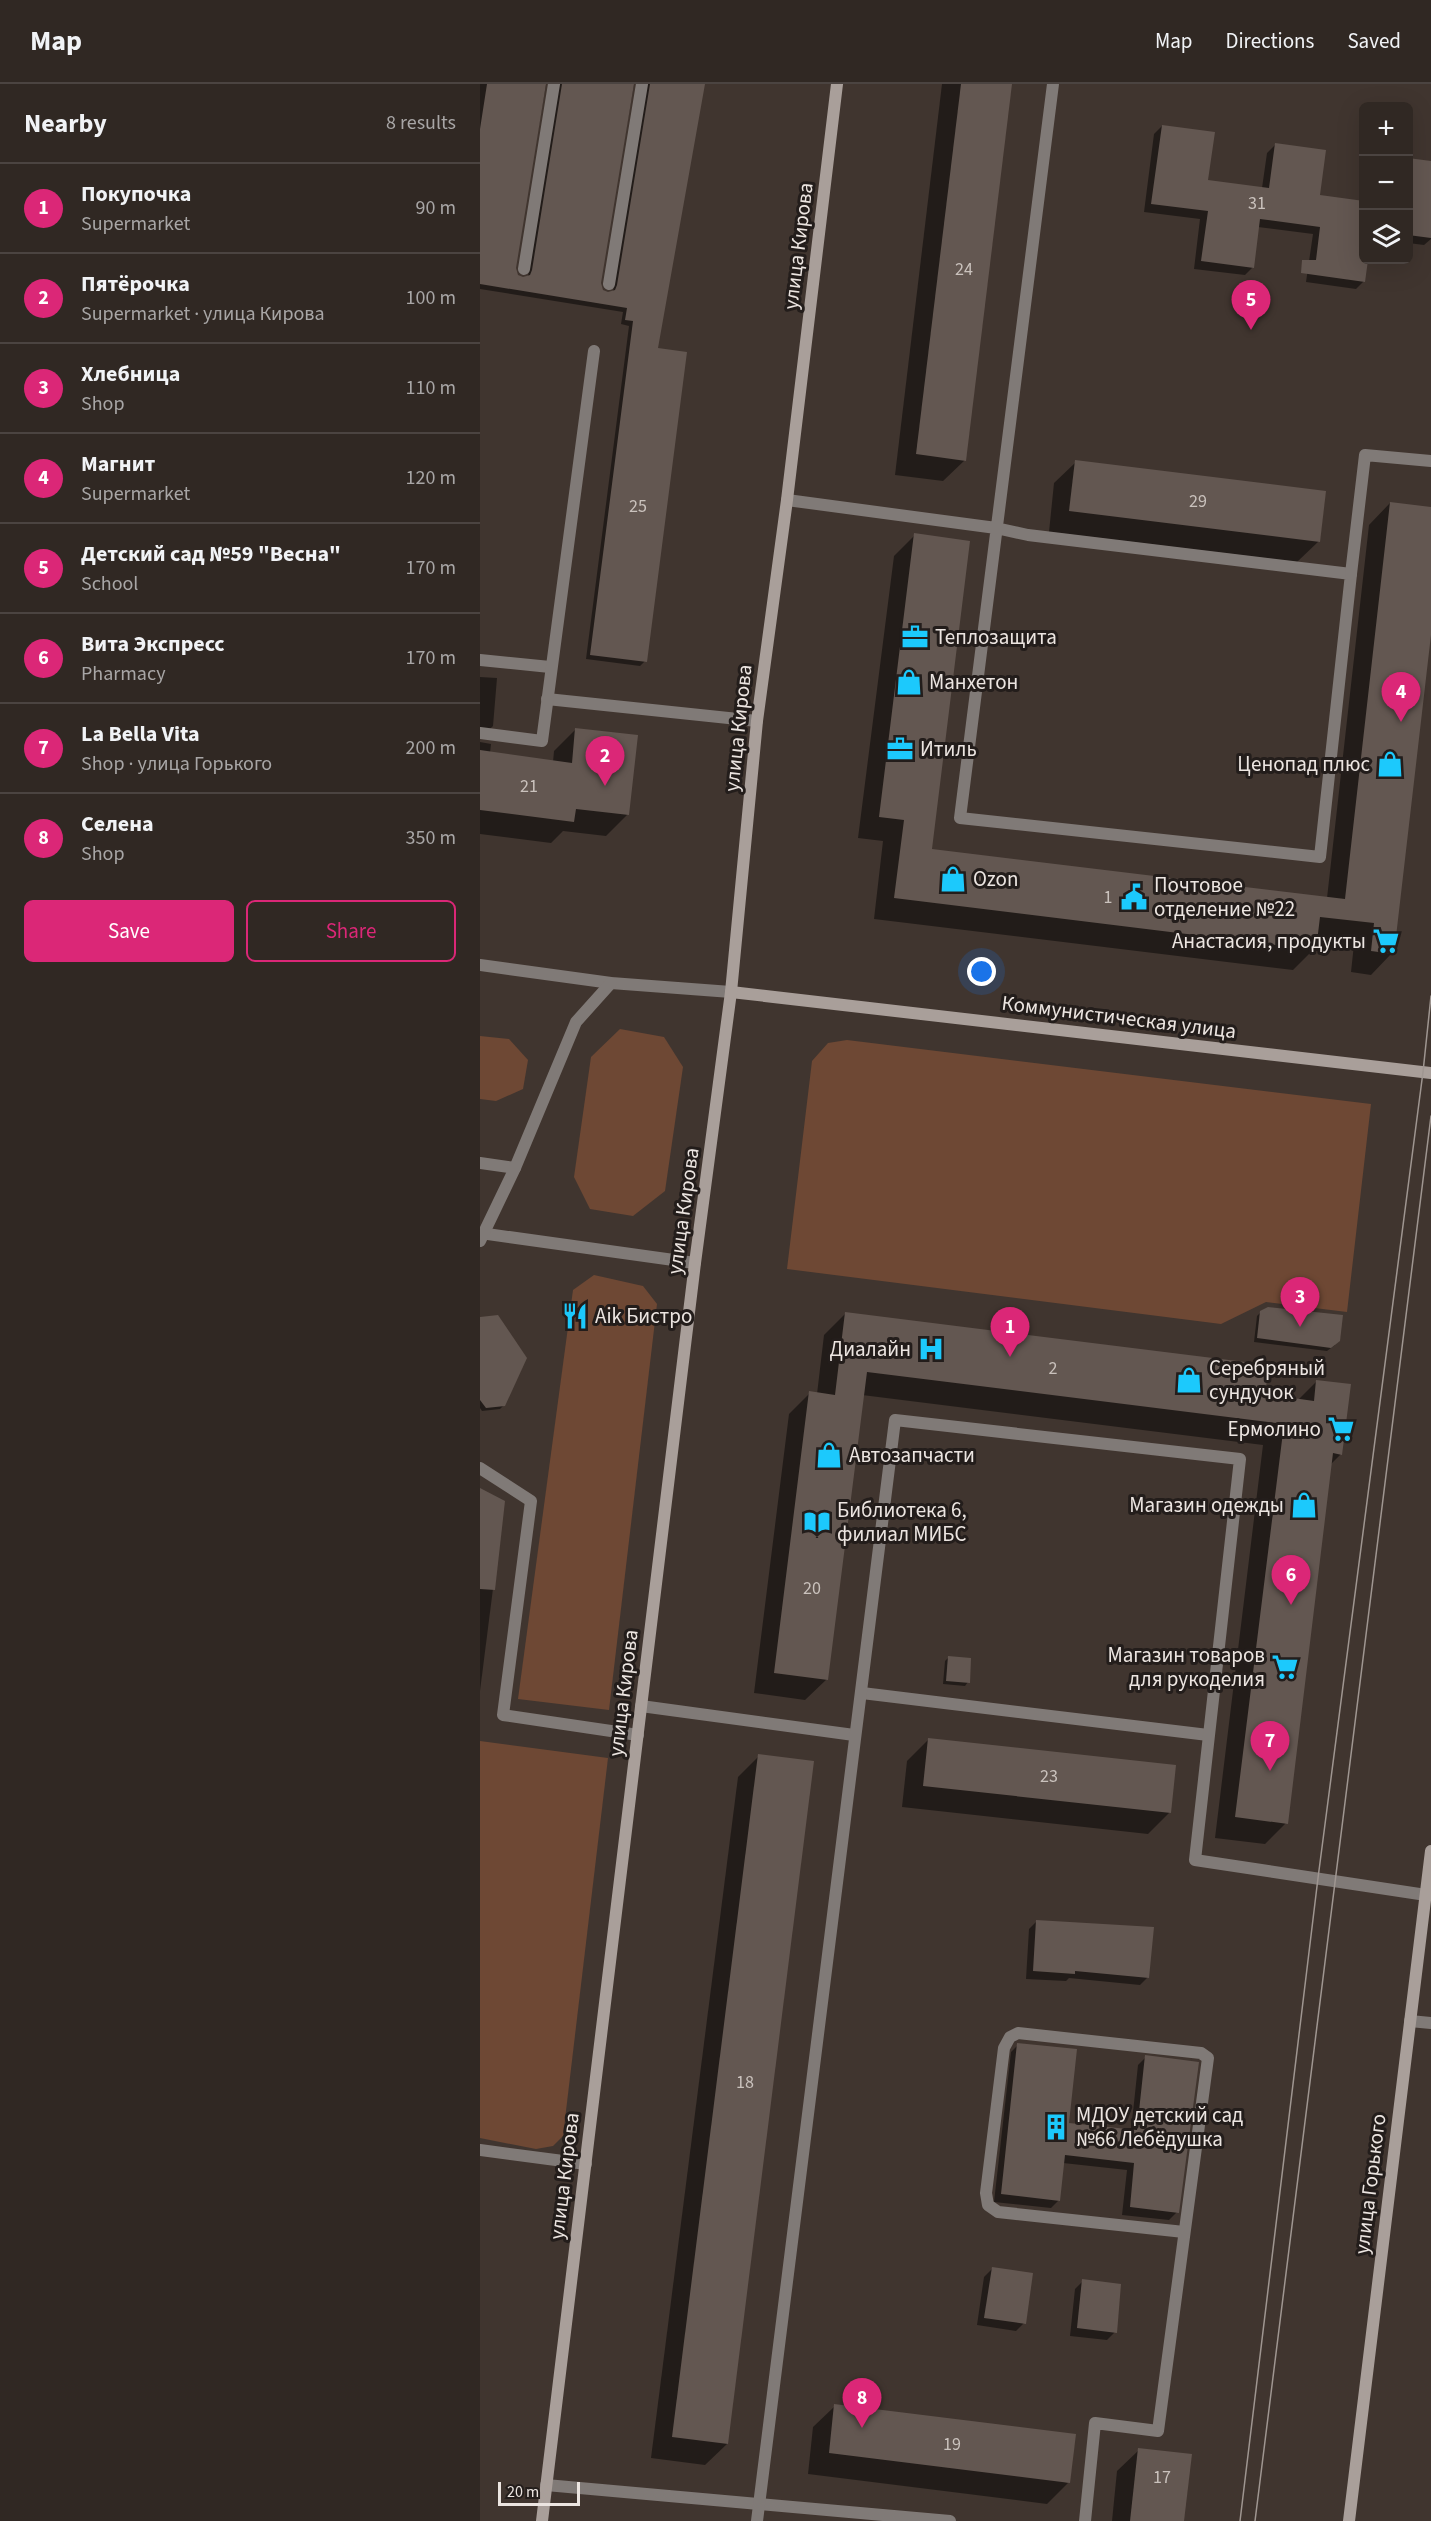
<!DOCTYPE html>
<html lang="en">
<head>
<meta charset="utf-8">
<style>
	body { margin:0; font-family:"Source Sans 3",sans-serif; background:#3c3430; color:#f1f3f6 }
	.controls { position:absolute; right:18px; top:18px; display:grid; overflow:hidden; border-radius:9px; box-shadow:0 6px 24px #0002 }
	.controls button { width:54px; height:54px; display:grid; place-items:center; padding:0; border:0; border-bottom:2px solid #4b4441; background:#302823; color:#f1f3f6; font:30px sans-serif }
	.scale { position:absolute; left:18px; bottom:15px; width:82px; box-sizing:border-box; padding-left:6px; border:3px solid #ece5e1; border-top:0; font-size:16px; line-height:21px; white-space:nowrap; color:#ece5e1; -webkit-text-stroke:4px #231d1b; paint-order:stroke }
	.you { position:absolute; left:502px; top:888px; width:21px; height:21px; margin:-15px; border:4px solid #fff; border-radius:50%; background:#1a73e8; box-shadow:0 0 0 9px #1a73e833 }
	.badge { display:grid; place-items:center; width:39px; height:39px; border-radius:50%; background:#db2777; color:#fff; font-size:20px; font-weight:700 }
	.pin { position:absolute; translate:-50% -50px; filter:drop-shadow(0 2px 3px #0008) }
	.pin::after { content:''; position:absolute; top:32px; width:21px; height:18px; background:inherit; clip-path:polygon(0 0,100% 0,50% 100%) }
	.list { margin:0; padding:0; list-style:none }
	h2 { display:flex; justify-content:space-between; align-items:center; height:78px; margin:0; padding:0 24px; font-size:26px }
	h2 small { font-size:20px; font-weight:400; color:#a8a6a6 }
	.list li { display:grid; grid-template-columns:39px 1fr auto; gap:18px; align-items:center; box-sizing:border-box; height:90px; padding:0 24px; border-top:2px solid #4b4441 }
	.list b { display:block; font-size:22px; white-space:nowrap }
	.list p { margin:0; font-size:20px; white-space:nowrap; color:#a8a6a6 }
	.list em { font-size:20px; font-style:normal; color:#a8a6a6 }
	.actions { display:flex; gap:12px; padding:18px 24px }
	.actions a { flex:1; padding:14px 0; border:2px solid #db2777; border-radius:9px; text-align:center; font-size:21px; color:#db2777 }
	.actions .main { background:#db2777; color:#fff }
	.icon { flex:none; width:33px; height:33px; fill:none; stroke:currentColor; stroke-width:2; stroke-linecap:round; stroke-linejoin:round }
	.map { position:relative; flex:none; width:951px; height:2437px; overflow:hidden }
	header { display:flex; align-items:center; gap:36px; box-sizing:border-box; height:84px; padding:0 30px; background:#302823; border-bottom:2px solid #4b4441 }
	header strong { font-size:28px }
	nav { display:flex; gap:33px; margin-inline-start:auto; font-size:21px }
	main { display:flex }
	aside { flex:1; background:#302823 }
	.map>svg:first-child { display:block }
	.green { fill:#6e4834 }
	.shadow { fill:#0007 }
	.building { fill:#635751 }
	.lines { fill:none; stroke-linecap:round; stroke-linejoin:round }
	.lane { stroke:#807a77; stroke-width:12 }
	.secondary { stroke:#a99f9a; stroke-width:12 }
	.tram { stroke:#9f9691; stroke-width:1.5 }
	.labels { text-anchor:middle; stroke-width:6; stroke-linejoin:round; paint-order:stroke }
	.number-label { font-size:18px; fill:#cac2bd }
	.street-label { font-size:21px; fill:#ece5e1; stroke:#231d1b }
	.poi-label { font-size:21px; fill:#ece5e1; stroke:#231d1b; text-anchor:start }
</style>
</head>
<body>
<header>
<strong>Map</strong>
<nav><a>Map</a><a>Directions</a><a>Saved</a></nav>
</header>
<main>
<aside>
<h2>Nearby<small>8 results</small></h2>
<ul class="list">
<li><span class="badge">1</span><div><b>Покупочка</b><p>Supermarket</p></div><em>90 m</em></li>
<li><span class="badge">2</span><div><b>Пятёрочка</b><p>Supermarket · улица Кирова</p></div><em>100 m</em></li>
<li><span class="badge">3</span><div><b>Хлебница</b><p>Shop</p></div><em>110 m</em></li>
<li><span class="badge">4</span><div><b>Магнит</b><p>Supermarket</p></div><em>120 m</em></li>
<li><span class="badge">5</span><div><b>Детский сад №59 &quot;Весна&quot;</b><p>School</p></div><em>170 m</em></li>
<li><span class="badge">6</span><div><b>Вита Экспресс</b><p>Pharmacy</p></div><em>170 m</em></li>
<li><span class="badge">7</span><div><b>La Bella Vita</b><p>Shop · улица Горького</p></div><em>200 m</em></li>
<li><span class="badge">8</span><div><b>Селена</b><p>Shop</p></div><em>350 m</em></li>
</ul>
<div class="actions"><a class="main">Save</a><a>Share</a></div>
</aside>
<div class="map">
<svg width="951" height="2437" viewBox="0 0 951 2437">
	<rect width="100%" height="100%" fill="#40352f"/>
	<g class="green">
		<polygon points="140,945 184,953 203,983 185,1107 153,1132 110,1125 94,1093 111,973"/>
		<polygon points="0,952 29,955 48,976 43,1005 16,1017 0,1015"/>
		<polygon points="367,956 891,1020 867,1228 786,1218 741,1240 307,1185 332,977 348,959"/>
		<polygon points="114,1191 163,1202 177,1220 129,1626 38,1615 93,1206"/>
		<polygon points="0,1657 128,1674 83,2052 73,2062 56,2065 0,2054"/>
	</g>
	<g class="shadow">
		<polygon points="0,0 66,0 34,184 37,192 43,195 48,193 78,7 75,0 154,0 119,199 122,207 128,210 133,208 166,7 163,0 223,0 177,265 165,577 160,582 106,575 149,242 141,240 143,228 0,205"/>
		<polygon points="462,0 530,0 485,376 463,397 415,391"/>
		<polygon points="682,42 726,97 782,104 787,69 795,61 838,112 884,176 887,176 884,197 876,205 826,198 833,150 778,143 773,183 765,191 714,185 720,135 664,128 674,50"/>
		<polygon points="928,76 951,79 951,155 944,161 928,159"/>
		<polygon points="596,378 839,457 817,478 569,448 574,399"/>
		<polygon points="910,419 951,424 951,535 912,869 891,891 871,888 874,860 836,856 834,865 813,886 394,835 403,757 378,754 414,472 435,451 450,766 847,814 889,441"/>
		<polygon points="0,593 17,594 13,642 0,654"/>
		<polygon points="96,645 147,731 126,752 83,747 71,759 0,750 0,658 11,660 10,669 73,678 74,667"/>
		<polygon points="781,1228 855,1261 847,1267 774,1258 777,1232"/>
		<polygon points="365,1230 783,1311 818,1316 837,1297 861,1370 850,1381 806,1739 785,1760 735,1754 783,1361 382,1311 347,1595 325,1616 274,1609 309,1330 330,1309 337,1310 344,1251"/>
		<polygon points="0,1234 24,1321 20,1325 2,1327 0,1324"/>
		<polygon points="0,1406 24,1418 0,1607"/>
		<polygon points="469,1573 488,1598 485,1602 463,1600 465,1577"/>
		<polygon points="448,1656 690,1728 668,1750 422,1723 427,1677"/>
		<polygon points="279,1672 247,2360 225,2381 171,2374 258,1693"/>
		<polygon points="557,1837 668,1893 660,1901 589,1894 586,1897 546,1895 549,1845"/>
		<polygon points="539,1960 587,2040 651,2047 658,1981 666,1973 697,2128 689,2136 642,2131 647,2086 583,2079 579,2116 571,2124 514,2118 531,1968"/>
		<polygon points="512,2185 544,2239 536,2247 497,2241 504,2193"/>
		<polygon points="603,2197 635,2248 627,2256 590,2252 595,2205"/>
		<polygon points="355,2322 588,2399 567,2420 328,2390 333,2343"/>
		<polygon points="659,2366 702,2437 632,2437 637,2387"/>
	</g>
	<g class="building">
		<polygon points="7,0 66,0 36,184 38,191 43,193 50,191 52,186 82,0 154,0 121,199 123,206 128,208 135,206 137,201 170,0 225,0 178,264 207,268 167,578 110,571 153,237 145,236 147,224 0,200 0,45"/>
		<polygon points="481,0 532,0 486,377 436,370"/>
		<polygon points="682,41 735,48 728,96 789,104 795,59 846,66 840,111 884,117 884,176 888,176 885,198 821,189 822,176 836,176 840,143 780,135 774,184 721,177 728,127 671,120"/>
		<polygon points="928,74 951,77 951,154 928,151"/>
		<polygon points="595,376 846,407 840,458 589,427"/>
		<polygon points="910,418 951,423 951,551 914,870 891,867 894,839 840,833 836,866 414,814 424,736 399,733 434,449 490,457 452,765 865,815"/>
		<polygon points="95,644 158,651 149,731 96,725 94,738 0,726 0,666 92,679"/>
		<polygon points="788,1223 863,1231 860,1257 851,1264 777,1254 780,1227"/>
		<polygon points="365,1228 789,1281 785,1310 834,1317 836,1296 871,1300 862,1371 853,1369 808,1740 755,1733 804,1340 387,1288 348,1596 294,1589 329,1307 355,1311"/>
		<polygon points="18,1231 47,1274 25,1322 6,1324 0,1316 0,1233"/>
		<polygon points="0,1404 25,1417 15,1506 0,1505"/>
		<polygon points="468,1572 491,1574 490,1599 466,1597"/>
		<polygon points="448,1654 696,1681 691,1729 443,1702"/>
		<polygon points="278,1670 334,1677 248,2360 192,2353"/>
		<polygon points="556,1836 674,1843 669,1894 595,1887 595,1890 553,1887"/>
		<polygon points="537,1959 597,1965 589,2039 657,2046 665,1971 719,1978 699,2129 650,2123 654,2079 585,2071 580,2117 521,2110"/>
		<polygon points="512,2183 553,2189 546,2240 504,2234"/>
		<polygon points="602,2195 641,2200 637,2249 597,2244"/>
		<polygon points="354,2320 596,2350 590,2399 349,2369"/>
		<polygon points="658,2364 712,2370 704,2437 650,2437"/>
	</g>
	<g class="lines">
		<g class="lane">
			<polyline points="44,185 74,0"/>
			<polyline points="129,200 162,0"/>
			<polyline points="307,416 516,444 548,451 871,490 840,773 480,734 573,0"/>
			<polyline points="871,490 885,371 951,377"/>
			<polyline points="0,576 70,583"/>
			<polyline points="67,615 277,637"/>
			<polyline points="0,649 62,657 114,267"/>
			<polyline points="0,881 131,899 251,908"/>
			<polyline points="0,1079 35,1084"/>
			<polyline points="0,1149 215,1179"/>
			<polyline points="0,1157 35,1084 96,938 131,899"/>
			<polyline points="0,1384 51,1417 23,1631 158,1651"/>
			<polyline points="382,1609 728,1651"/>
			<polyline points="161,1622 374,1651"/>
			<polyline points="930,1937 951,1939"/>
			<polyline points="0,2066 106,2080"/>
			<polyline points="66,2401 470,2437"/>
			<polyline points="277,2437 415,1336 760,1375 715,1776 946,1811"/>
			<polyline points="605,2437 615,2339 678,2347 728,1974 721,1969 538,1949 530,1953 524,1964 506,2109 508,2121 518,2128 704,2148"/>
		</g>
		<g class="secondary">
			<polyline points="251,908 951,989"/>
			<polyline points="62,2437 215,1179 251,908 277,637 307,416 357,0"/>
			<polyline points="869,2437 951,1767"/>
		</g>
		<g class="tram">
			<polyline points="760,2437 838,1794 943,988 951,912"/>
			<polyline points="775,2437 951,1032"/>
		</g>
	</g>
	<defs>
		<g id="office-bare" transform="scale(2.07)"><path d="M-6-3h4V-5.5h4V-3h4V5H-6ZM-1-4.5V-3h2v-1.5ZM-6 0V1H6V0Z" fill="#1cc9fc" stroke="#231d1b" stroke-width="2.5" paint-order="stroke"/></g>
		<g id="shop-bare" transform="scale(2.07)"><path d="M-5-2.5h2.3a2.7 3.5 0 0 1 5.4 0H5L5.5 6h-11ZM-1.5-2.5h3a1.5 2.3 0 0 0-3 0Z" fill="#1cc9fc" stroke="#231d1b" stroke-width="2.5" paint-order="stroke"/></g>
		<g id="civic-bare" transform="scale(2.07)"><path d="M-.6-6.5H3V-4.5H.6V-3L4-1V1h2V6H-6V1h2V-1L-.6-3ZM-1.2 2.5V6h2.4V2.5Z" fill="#1cc9fc" stroke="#231d1b" stroke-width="2.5" paint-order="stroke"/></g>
		<g id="supermarket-bare" transform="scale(2.07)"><path d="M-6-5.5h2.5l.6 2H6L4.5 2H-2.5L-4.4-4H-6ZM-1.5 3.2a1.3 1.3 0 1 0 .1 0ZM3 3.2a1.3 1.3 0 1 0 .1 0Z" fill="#1cc9fc" stroke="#231d1b" stroke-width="2.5" paint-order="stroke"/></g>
		<g id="restaurant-bare" transform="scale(2.07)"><path d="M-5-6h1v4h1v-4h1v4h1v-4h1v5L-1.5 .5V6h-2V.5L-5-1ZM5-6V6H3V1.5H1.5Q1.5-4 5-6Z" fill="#1cc9fc" stroke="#231d1b" stroke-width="2.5" paint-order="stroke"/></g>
		<g id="hospital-bare" transform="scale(2.07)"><path d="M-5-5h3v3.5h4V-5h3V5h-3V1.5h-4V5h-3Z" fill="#1cc9fc" stroke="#231d1b" stroke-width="2.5" paint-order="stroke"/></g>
		<g id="library-bare" transform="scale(2.07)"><path d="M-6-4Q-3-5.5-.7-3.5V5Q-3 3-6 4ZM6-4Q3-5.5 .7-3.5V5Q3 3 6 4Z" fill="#1cc9fc" stroke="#231d1b" stroke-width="2.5" paint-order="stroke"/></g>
		<g id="building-bare" transform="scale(2.07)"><path d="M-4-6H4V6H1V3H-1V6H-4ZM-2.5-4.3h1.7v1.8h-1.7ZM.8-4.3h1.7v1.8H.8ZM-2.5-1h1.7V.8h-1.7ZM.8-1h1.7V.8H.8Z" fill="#1cc9fc" stroke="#231d1b" stroke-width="2.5" paint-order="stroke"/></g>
	</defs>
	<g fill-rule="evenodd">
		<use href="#office-bare" x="435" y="553"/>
		<use href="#shop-bare" x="429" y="598"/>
		<use href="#office-bare" x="420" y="665"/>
		<use href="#shop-bare" x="910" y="680"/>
		<use href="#shop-bare" x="473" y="795"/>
		<use href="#civic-bare" x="654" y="813"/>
		<use href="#supermarket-bare" x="906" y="857"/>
		<use href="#restaurant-bare" x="95" y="1232"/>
		<use href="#hospital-bare" x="451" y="1265"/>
		<use href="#shop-bare" x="709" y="1296"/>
		<use href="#supermarket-bare" x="861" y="1345"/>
		<use href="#shop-bare" x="349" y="1371"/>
		<use href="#shop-bare" x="824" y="1421"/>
		<use href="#library-bare" x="337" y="1438"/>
		<use href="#supermarket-bare" x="805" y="1583"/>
		<use href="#building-bare" x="576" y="2043"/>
	</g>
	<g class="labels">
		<g class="number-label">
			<text x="777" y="125">31</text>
			<text x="484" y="191">24</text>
			<text x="718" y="423">29</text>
			<text x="158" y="428">25</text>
			<text x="49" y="708">21</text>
			<text x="628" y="819">1</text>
			<text x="573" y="1290">2</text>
			<text x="332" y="1510">20</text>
			<text x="569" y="1698">23</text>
			<text x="265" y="2004">18</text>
			<text x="472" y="2366">19</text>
			<text x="682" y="2399">17</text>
		</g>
		<g class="street-label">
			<text transform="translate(318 162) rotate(-83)" y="7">улица Кирова</text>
			<text transform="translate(258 644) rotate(-84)" y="7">улица Кирова</text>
			<text transform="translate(639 933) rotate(7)" y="7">Коммунистическая улица</text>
			<text transform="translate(203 1127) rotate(-82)" y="7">улица Кирова</text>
			<text transform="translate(143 1609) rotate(-83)" y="7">улица Кирова</text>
			<text transform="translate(84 2092) rotate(-83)" y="7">улица Кирова</text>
			<text transform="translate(890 2100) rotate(-83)" y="7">улица Горького</text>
		</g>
		<g class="poi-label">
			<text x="455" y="560">Теплозащита</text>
			<text x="449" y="605">Манхетон</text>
			<text x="440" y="672">Итиль</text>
			<text x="890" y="687" text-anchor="end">Ценопад плюс</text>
			<text x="493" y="802">Ozon</text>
			<text x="674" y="808">Почтовое<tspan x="674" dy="24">отделение №22</tspan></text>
			<text x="886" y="864" text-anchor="end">Анастасия, продукты</text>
			<text x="115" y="1239">Aik Бистро</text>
			<text x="431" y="1272" text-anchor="end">Диалайн</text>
			<text x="729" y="1291">Серебряный<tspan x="729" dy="24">сундучок</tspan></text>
			<text x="841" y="1352" text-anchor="end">Ермолино</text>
			<text x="369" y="1378">Автозапчасти</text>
			<text x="804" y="1428" text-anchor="end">Магазин одежды</text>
			<text x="357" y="1433">Библиотека 6,<tspan x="357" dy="24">филиал МИБС</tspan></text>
			<text x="785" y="1578" text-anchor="end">Магазин товаров<tspan x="785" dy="24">для рукоделия</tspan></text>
			<text x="596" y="2038">МДОУ детский сад<tspan x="596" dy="24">№66 Лебёдушка</tspan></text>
		</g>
	</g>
</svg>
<div class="controls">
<button>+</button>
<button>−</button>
<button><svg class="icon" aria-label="layers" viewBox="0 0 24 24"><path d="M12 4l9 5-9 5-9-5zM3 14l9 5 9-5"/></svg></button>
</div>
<div class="scale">20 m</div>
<div class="you"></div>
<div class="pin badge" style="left:530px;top:1273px">1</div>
<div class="pin badge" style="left:125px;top:702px">2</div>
<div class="pin badge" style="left:820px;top:1243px">3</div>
<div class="pin badge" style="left:921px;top:638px">4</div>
<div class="pin badge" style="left:771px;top:246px">5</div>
<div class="pin badge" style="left:811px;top:1521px">6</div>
<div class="pin badge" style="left:790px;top:1687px">7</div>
<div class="pin badge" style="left:382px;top:2344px">8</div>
</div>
</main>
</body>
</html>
